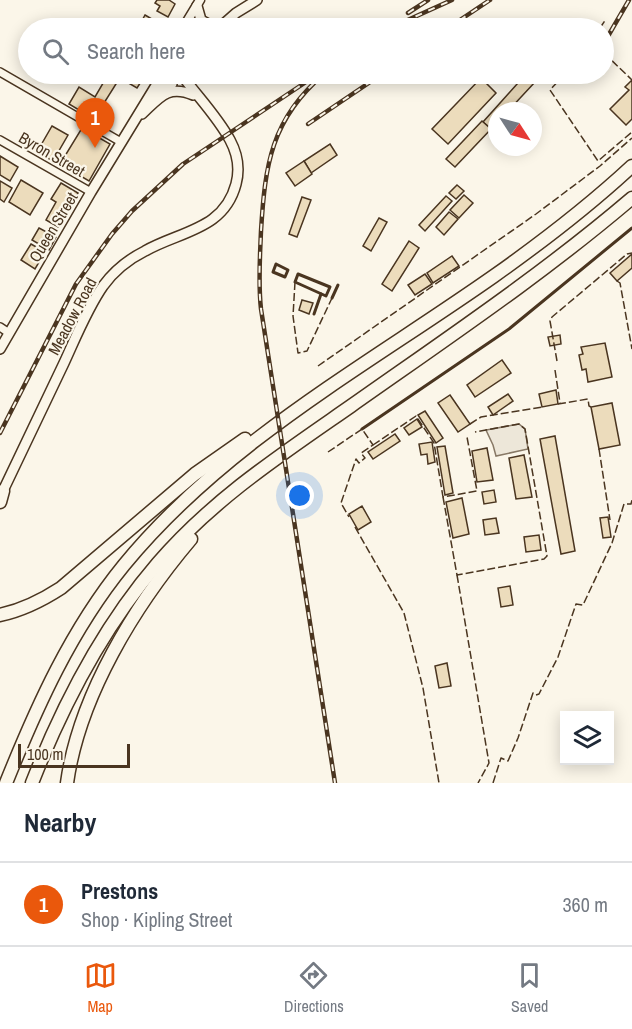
<!DOCTYPE html>
<html lang="en">
<head>
<meta charset="utf-8">
<style>
	body { margin:0; font-family:"Archivo Narrow",sans-serif; background:#f6f6f7; color:#1f2937 }
	.controls { position:absolute; right:18px; bottom:18px; display:grid; overflow:hidden; border-radius:0px; box-shadow:0 3px 15px #0003 }
	.controls button { width:54px; height:54px; display:grid; place-items:center; padding:0; border:0; border-bottom:2px solid #e0e1e3; background:#fff; color:#1f2937; font:30px sans-serif }
	.compass { position:absolute; left:488px; top:102px; width:54px; height:54px; border-radius:50%; background:#fff; box-shadow:0 3px 15px #0003; rotate:126deg }
	.scale { position:absolute; left:18px; bottom:15px; width:112px; box-sizing:border-box; padding-left:6px; border:3px solid #4a3520; border-top:0; font-size:16px; line-height:21px; white-space:nowrap; color:#4a3520; -webkit-text-stroke:4px #fbf6e9; paint-order:stroke }
	.you { position:absolute; left:300px; top:496px; width:21px; height:21px; margin:-15px; border:4px solid #fff; border-radius:50%; background:#1a73e8; box-shadow:0 0 0 9px #1a73e833 }
	.badge { display:grid; place-items:center; width:39px; height:39px; border-radius:50%; background:#ea580c; color:#fff; font-size:20px; font-weight:700 }
	.pin { position:absolute; translate:-50% -50px; filter:drop-shadow(0 2px 3px #0008) }
	.pin::after { content:''; position:absolute; top:32px; width:21px; height:18px; background:inherit; clip-path:polygon(0 0,100% 0,50% 100%) }
	.list { margin:0; padding:0; list-style:none }
	h2 { display:flex; justify-content:space-between; align-items:center; height:78px; margin:0; padding:0 24px; font-size:26px }
	h2 small { font-size:20px; font-weight:400; color:#747a83 }
	.list li { display:grid; grid-template-columns:39px 1fr auto; gap:18px; align-items:center; box-sizing:border-box; height:84px; padding:0 24px; border-top:2px solid #e0e1e3 }
	.list b { display:block; font-size:22px; white-space:nowrap }
	.list p { margin:0; font-size:20px; white-space:nowrap; color:#747a83 }
	.list em { font-size:20px; font-style:normal; color:#747a83 }
	.icon { flex:none; width:33px; height:33px; fill:none; stroke:currentColor; stroke-width:2; stroke-linecap:round; stroke-linejoin:round }
	.map { position:relative; flex:none; width:632px; height:783px; overflow:hidden }
	.search { position:absolute; background:#fff; box-shadow:0 3px 15px #0003; left:18px; right:18px; top:18px; height:66px; display:flex; align-items:center; gap:15px; box-sizing:border-box; padding:0 21px; border-radius:33px; color:#747a83; font-size:22px }
	.sheet { height:162px; background:#fff }
	nav { display:flex; justify-content:space-around; align-items:center; box-sizing:border-box; height:84px; border-top:2px solid #e0e1e3; background:#fff; font-size:16px; color:#747a83 }
	nav a { display:grid; justify-items:center; gap:3px }
	nav .on { color:#ea580c }
	.map>svg:first-child { display:block }
	.parking { fill:#ede7d9; stroke:#887966; stroke-width:1.5 }
	.building { fill:#ecdcbc; stroke:#4a3520; stroke-width:1.5 }
	.lines { fill:none; stroke-linecap:round; stroke-linejoin:round }
	.minor-casing { stroke:#4a3520; stroke-width:10 }
	.tertiary-casing { stroke:#4a3520; stroke-width:11 }
	.secondary-casing { stroke:#4a3520; stroke-width:12 }
	.motorway-casing { stroke:#4a3520; stroke-width:15 }
	.minor { stroke:#fbf6e9; stroke-width:7 }
	.tertiary { stroke:#fbf6e9; stroke-width:8 }
	.secondary { stroke:#fbf6e9; stroke-width:9 }
	.motorway { stroke:#fbf6e9; stroke-width:12 }
	.rail-casing { stroke:#4a3520; stroke-width:4.5 }
	.rail { stroke:#fbf6e9; stroke-width:2; stroke-dasharray:7; stroke-linecap:butt }
	.fence { stroke:#4a3520; stroke-width:1.5; stroke-dasharray:8 3; stroke-linecap:butt }
	.wall { stroke:#4a3520; stroke-width:3 }
	.labels { text-anchor:middle; stroke-width:4.5; stroke-linejoin:round; paint-order:stroke }
	.street-label { font-size:16px; fill:#4a3520; stroke:#fbf6e9 }
</style>
</head>
<body>
<div class="map">
<svg width="632" height="783" viewBox="0 0 632 783">
	<rect width="100%" height="100%" fill="#fbf6e9"/>
	<polygon class="parking" points="519,424 525,429 528,449 496,456 493,445 486,430"/>
	<g class="building">
		<polygon points="157,0 169,0 175,4 168,17 157,11 160,6 155,3"/>
		<polygon points="145,15 157,22 154,28 138,28"/>
		<polygon points="113,74 146,74 137,88"/>
		<polygon points="526,74 535,82 508,111 497,111 497,123 493,127 491,125 489,127 483,122"/>
		<polygon points="106,78 116,84 94,119 69,104 79,87 95,97"/>
		<polygon points="481,78 496,93 448,144 432,129"/>
		<polygon points="632,80 632,119 626,125 610,109 629,90 625,87"/>
		<polygon points="482,121 491,129 455,167 446,159"/>
		<polygon points="52,126 68,135 53,161 37,152"/>
		<polygon points="82,128 110,144 89,181 60,164"/>
		<polygon points="330,144 337,155 311,173 304,161"/>
		<polygon points="0,156 18,167 10,181 0,175"/>
		<polygon points="304,161 312,174 295,186 286,173"/>
		<polygon points="21,180 43,193 30,215 9,202"/>
		<polygon points="0,181 12,188 4,202 0,199"/>
		<polygon points="61,183 78,193 58,227 46,220 56,202 51,199"/>
		<polygon points="457,185 464,191 456,199 449,193"/>
		<polygon points="464,195 473,203 459,218 450,210"/>
		<polygon points="446,196 452,201 425,231 419,225"/>
		<polygon points="302,197 311,200 297,237 289,234"/>
		<polygon points="449,212 458,219 444,235 436,227"/>
		<polygon points="379,218 387,222 371,251 363,246"/>
		<polygon points="39,228 56,237 49,250 32,240"/>
		<polygon points="409,241 419,248 392,291 382,284"/>
		<polygon points="31,244 45,252 35,269 21,260"/>
		<polygon points="632,254 632,268 617,281 610,273"/>
		<polygon points="452,256 459,266 433,283 427,273"/>
		<polygon points="425,274 432,284 415,295 408,285"/>
		<polygon points="302,300 313,303 309,314 299,310"/>
		<polygon points="560,335 561,344 550,346 548,337"/>
		<polygon points="605,343 612,377 588,382 586,369 582,370 579,355 583,354 581,347"/>
		<polygon points="502,360 511,373 475,397 467,385"/>
		<polygon points="556,390 558,404 542,407 539,394"/>
		<polygon points="508,394 513,401 493,415 488,407"/>
		<polygon points="450,395 470,424 458,432 438,403"/>
		<polygon points="612,403 620,445 599,449 591,407"/>
		<polygon points="425,411 443,438 436,443 418,415"/>
		<polygon points="417,419 422,427 409,435 404,428"/>
		<polygon points="395,434 400,441 373,459 368,452"/>
		<polygon points="555,436 575,551 561,554 540,439"/>
		<polygon points="432,442 435,462 428,464 427,454 421,455 419,444"/>
		<polygon points="445,446 453,493 445,495 437,447"/>
		<polygon points="487,448 493,480 477,482 472,451"/>
		<polygon points="524,455 532,497 516,499 509,458"/>
		<polygon points="494,490 496,502 484,504 482,492"/>
		<polygon points="462,498 469,534 453,538 446,502"/>
		<polygon points="362,506 371,522 358,530 349,514"/>
		<polygon points="608,517 611,537 603,538 600,518"/>
		<polygon points="496,518 499,533 485,535 483,520"/>
		<polygon points="539,535 541,550 526,552 524,537"/>
		<polygon points="510,586 513,605 501,607 498,588"/>
		<polygon points="447,663 451,686 439,688 435,666"/>
	</g>
	<g class="lines">
		<g class="minor-casing">
			<g id="minor">
				<polyline points="0,72 121,142"/>
				<polyline points="0,140 91,192"/>
				<polyline points="0,327 9,333"/>
			</g>
		</g>
		<g class="tertiary-casing">
			<polyline id="tertiary" points="183,28 200,0"/>
		</g>
		<g class="secondary-casing">
			<g id="secondary">
				<polyline points="197,6 201,20 212,26"/>
				<polyline points="219,28 236,13 257,0"/>
				<polyline points="155,95 164,86 172,84"/>
				<path d="M142 114C159 98 168 84 193 95"/>
				<polyline points="0,349 91,192 163,74"/>
				<path d="M1 495C22 451 43 407 64 363 76 337 87 309 103 286 114 271 129 259 145 251 180 231 224 230 236 184 240 169 237 153 230 140 217 116 197 96 181 74"/>
			</g>
		</g>
		<g class="motorway-casing">
			<g id="motorway">
				<polyline points="0,502 3,491"/>
				<path d="M0 615C23 610 41 601 61 588L195 474 245 439"/>
				<path d="M6 783C37 706 71 630 124 565 225 442 366 366 494 276 542 242 589 206 632 166"/>
				<path d="M32 783C63 704 102 628 158 563 213 499 282 454 351 406 446 339 543 274 632 198"/>
				<path d="M67 783C79 696 135 605 191 539"/>
			</g>
		</g>
		<use href="#minor" class="minor"/>
		<use href="#tertiary" class="tertiary"/>
		<use href="#secondary" class="secondary"/>
		<use href="#motorway" class="motorway"/>
		<g class="rail-casing">
			<g id="rail">
				<polyline points="408,13 428,0"/>
				<polyline points="390,28 452,0"/>
				<polyline points="448,28 490,0"/>
				<polyline points="604,43 629,0"/>
				<path d="M324 74C271 119 265 165 261 231 260 257 258 283 261 309L335 783"/>
				<polyline points="308,124 382,74"/>
				<polyline points="0,433 76,284 112,234 132,211 183,164 309,80"/>
			</g>
		</g>
		<use href="#rail" class="rail"/>
		<g class="fence">
			<polyline points="600,28 606,19"/>
			<polyline points="604,53 632,80"/>
			<polyline points="565,74 550,90 598,161 632,132"/>
			<polyline points="617,281 620,283 632,349"/>
			<polyline points="295,282 293,316 298,353 307,351 332,298"/>
			<polyline points="557,361 550,321 552,317 627,254 632,253"/>
			<polyline points="318,366 536,214 600,166 632,138"/>
			<polyline points="555,370 560,403"/>
			<polyline points="558,404 588,399 589,406 591,407"/>
			<polyline points="470,424 481,417 542,407"/>
			<polyline points="373,445 416,416 434,443 443,497 477,491 467,437 469,437"/>
			<polyline points="599,449 610,520"/>
			<polyline points="328,452 362,429 373,445 361,453 365,458 359,463 356,459 341,503 349,517"/>
			<polyline points="443,497 457,575 544,559 547,556 525,429 519,424 475,432"/>
			<polyline points="355,527 404,613 423,688 439,783"/>
			<polyline points="457,575 489,763 478,783"/>
			<polyline points="493,783 501,758 508,761 518,738 533,693 536,695 539,694 558,657 576,604 583,605 612,543 624,504 631,504 632,500"/>
		</g>
		<g class="wall">
			<polygon points="276,264 288,270 285,277 273,272"/>
			<polygon points="298,274 330,287 326,296 295,282"/>
			<polyline points="332,298 338,285"/>
			<polyline points="314,314 321,294"/>
			<polyline points="362,429 509,329 632,228"/>
		</g>
	</g>
	<g class="labels">
		<g class="street-label">
			<text transform="translate(52 154) rotate(30)" y="6">Byron Street</text>
			<text transform="translate(53 227) rotate(-59)" y="6">Queen Street</text>
			<text transform="translate(72 316) rotate(-62)" y="6">Meadow Road</text>
		</g>
	</g>
</svg>
<div class="controls">
<button><svg class="icon" aria-label="layers" viewBox="0 0 24 24"><path d="M12 4l9 5-9 5-9-5zM3 14l9 5 9-5"/></svg></button>
</div>
<svg class="compass" viewBox="-18 -18 36 36"><path d="M0-13l5 13h-10z" fill="#e53935"/><path d="M0 13l5-13h-10z" fill="#747a83"/></svg>
<div class="scale">100 m</div>
<div class="you"></div>
<div class="pin badge" style="left:95px;top:148px">1</div>
<div class="search"><svg class="icon" aria-label="search" viewBox="0 0 24 24"><circle cx="10" cy="10" r="6"/><path d="M15 15l6 6"/></svg>Search here</div>
</div>
<section class="sheet">
<h2>Nearby<small></small></h2>
<ul class="list">
<li><span class="badge">1</span><div><b>Prestons</b><p>Shop · Kipling Street</p></div><em>360 m</em></li>
</ul>
</section>
<nav>
<a class="on"><svg class="icon" aria-label="map" viewBox="0 0 24 24"><path d="M3 6l6-2 6 2 6-2v14l-6 2-6-2-6 2zM9 4v14M15 6v14"/></svg>Map</a>
<a><svg class="icon" aria-label="directions" viewBox="0 0 24 24"><path d="M12 3l9 9-9 9-9-9zM9 14v-3h6M13 9l2 2-2 2"/></svg>Directions</a>
<a><svg class="icon" aria-label="saved" viewBox="0 0 24 24"><path d="M7 4h10v16l-5-4-5 4z"/></svg>Saved</a>
</nav>
</body>
</html>
